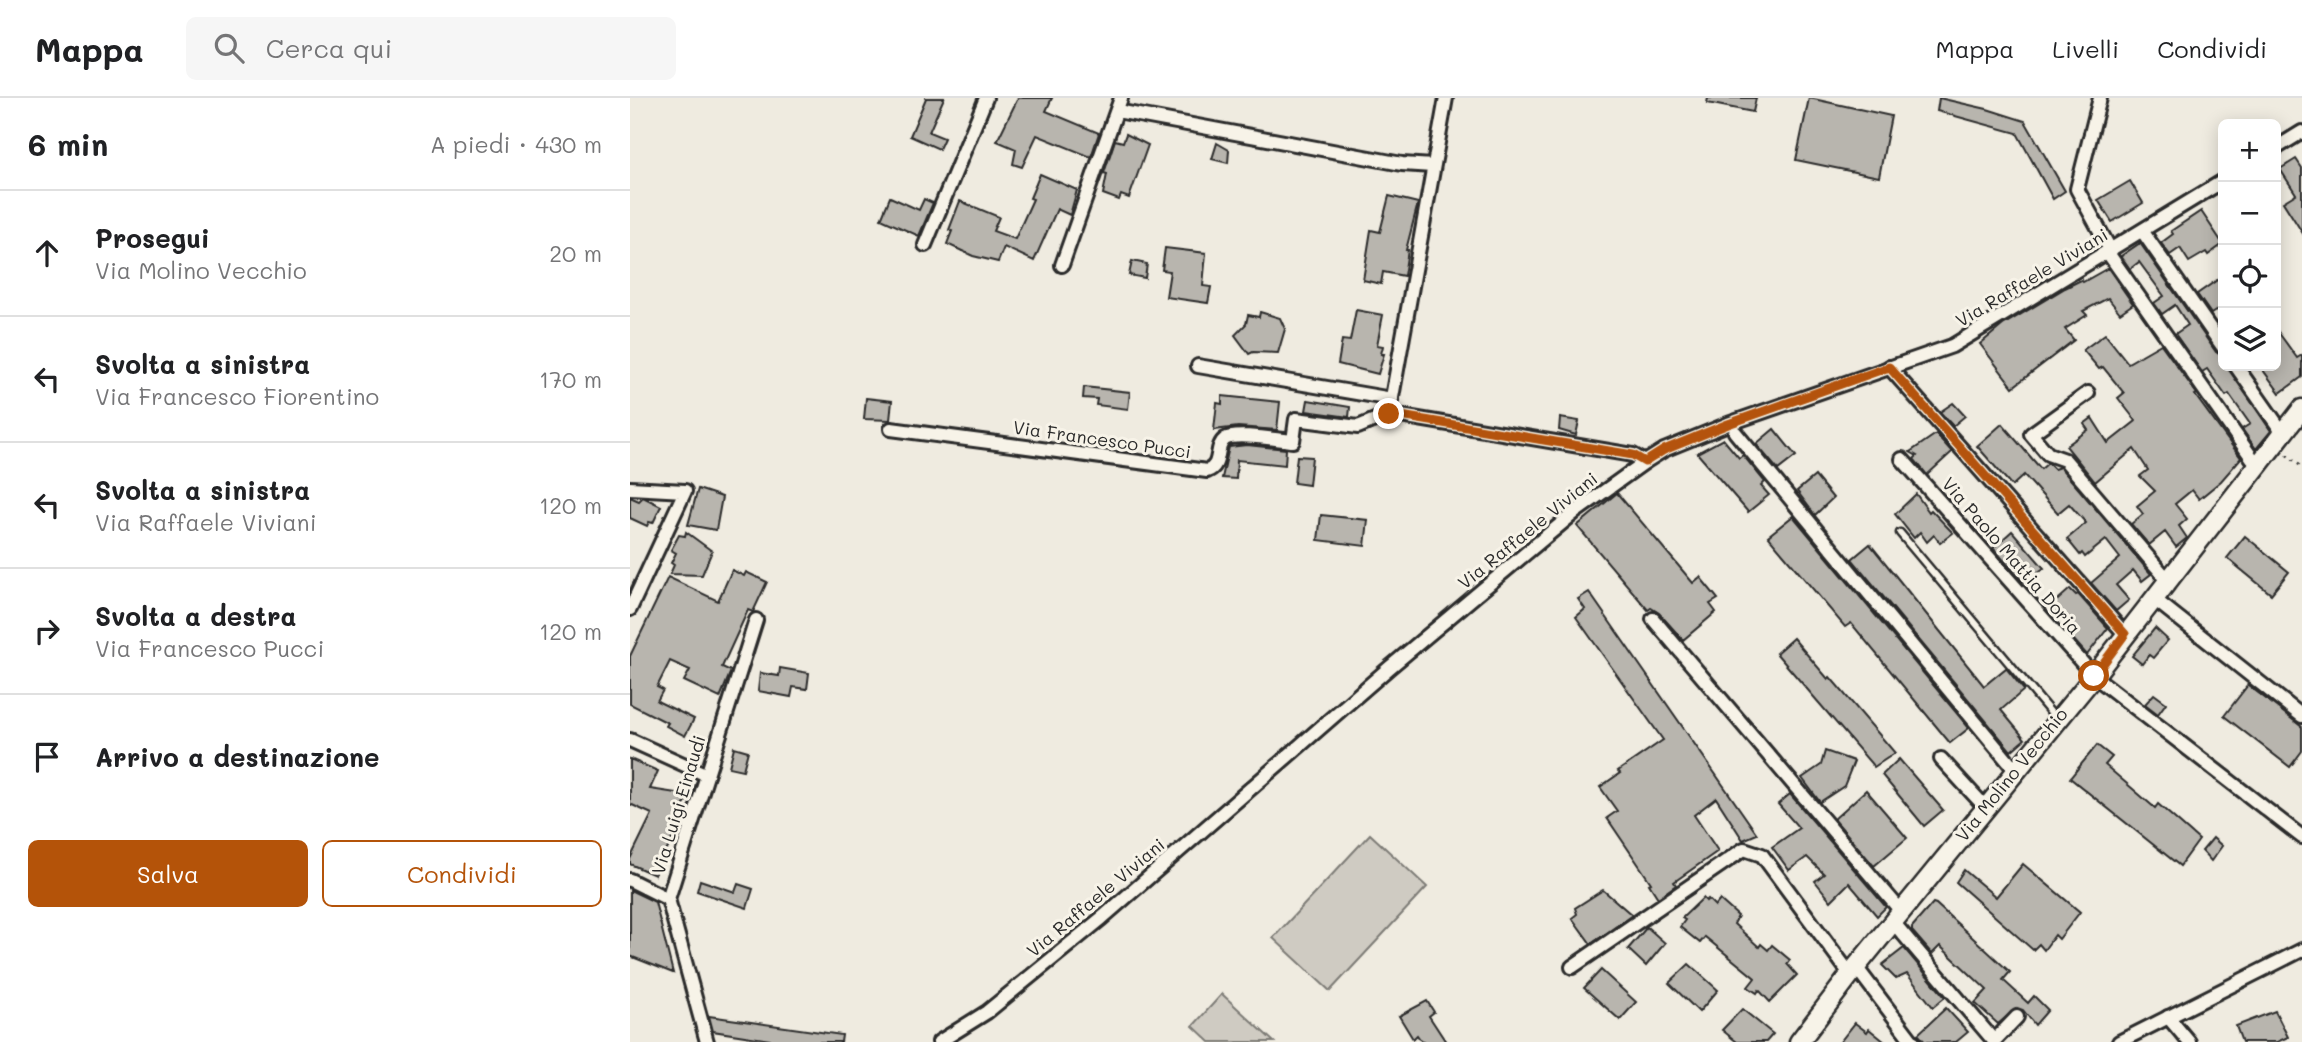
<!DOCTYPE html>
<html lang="it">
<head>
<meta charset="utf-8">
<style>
	body { margin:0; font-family:Mali,sans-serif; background:#f6f6f6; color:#202124 }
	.controls { position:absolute; right:21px; top:21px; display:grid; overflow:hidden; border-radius:10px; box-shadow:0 4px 18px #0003 }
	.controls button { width:63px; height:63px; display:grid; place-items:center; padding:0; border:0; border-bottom:2px solid #e0e0e0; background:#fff; color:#202124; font:35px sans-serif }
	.stop { position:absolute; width:21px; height:21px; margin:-16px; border:5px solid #b45309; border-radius:50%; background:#fff }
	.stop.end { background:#b45309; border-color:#fff; box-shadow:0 2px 7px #0008 }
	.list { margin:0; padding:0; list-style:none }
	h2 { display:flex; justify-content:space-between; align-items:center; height:91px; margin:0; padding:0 28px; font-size:30px }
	h2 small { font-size:23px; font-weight:400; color:#757577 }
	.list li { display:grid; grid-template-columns:46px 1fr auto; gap:21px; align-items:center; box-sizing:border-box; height:126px; padding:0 28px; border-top:2px solid #e0e0e0 }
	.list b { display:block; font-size:26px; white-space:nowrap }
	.list p { margin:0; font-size:23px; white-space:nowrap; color:#757577 }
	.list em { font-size:23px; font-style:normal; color:#757577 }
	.actions { display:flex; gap:14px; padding:21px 28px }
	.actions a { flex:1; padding:16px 0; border:2px solid #b45309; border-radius:10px; text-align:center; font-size:24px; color:#b45309 }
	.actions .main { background:#b45309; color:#fff }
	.icon { flex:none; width:38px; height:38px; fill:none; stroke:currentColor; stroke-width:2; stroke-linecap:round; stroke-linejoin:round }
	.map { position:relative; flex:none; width:1672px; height:944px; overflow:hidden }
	header { display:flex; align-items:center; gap:42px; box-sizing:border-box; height:98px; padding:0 35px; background:#fff; border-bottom:2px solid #e0e0e0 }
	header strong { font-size:33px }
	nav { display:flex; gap:38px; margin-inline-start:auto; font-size:24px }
	.search { width:490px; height:63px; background:#f6f6f6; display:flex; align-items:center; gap:18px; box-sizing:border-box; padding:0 24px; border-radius:10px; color:#757577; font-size:26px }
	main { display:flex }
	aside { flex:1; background:#fff }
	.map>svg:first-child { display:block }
	.green { fill:#cfcbc2; stroke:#7d7b76; stroke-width:2 }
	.building { fill:#b8b5ae; stroke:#2b2b2b; stroke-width:2 }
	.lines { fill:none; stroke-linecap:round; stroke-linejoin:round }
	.lane-casing { stroke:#2b2b2b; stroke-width:11 }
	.street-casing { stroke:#2b2b2b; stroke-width:18 }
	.secondary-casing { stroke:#2b2b2b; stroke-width:23 }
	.path { stroke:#2b2b2b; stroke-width:2.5; stroke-dasharray:2 5; stroke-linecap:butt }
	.lane { stroke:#f7f3e8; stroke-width:6 }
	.street { stroke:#f7f3e8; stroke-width:12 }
	.secondary { stroke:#f7f3e8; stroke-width:18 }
	.route { stroke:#b45309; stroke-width:9 }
	.labels { text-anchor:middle; stroke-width:6; stroke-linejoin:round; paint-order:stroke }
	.street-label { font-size:18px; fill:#2b2b2b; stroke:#f7f3e8 }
</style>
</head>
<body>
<header>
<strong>Mappa</strong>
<div class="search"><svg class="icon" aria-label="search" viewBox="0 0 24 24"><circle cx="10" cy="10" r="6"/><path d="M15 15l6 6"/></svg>Cerca qui</div>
<nav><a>Mappa</a><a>Livelli</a><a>Condividi</a></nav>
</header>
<main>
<aside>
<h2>6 min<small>A piedi · 430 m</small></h2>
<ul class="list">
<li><svg class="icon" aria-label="ahead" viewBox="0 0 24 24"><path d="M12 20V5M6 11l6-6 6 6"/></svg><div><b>Prosegui</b><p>Via Molino Vecchio</p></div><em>20 m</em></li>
<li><svg class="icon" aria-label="left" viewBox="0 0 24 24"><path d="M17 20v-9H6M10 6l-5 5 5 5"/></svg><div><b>Svolta a sinistra</b><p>Via Francesco Fiorentino</p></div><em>170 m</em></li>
<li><svg class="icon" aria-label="left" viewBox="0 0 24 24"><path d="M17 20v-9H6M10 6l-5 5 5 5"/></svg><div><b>Svolta a sinistra</b><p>Via Raffaele Viviani</p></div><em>120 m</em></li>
<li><svg class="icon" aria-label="right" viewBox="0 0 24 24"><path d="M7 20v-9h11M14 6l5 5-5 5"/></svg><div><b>Svolta a destra</b><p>Via Francesco Pucci</p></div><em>120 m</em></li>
<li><svg class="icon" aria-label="arrive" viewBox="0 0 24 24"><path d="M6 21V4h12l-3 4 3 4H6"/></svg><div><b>Arrivo a destinazione</b></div></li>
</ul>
<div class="actions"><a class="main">Salva</a><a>Condividi</a></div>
</aside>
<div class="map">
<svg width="1672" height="944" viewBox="0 0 1672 944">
	<rect width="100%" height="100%" fill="#efebe0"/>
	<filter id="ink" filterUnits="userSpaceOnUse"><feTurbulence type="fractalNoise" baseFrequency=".0143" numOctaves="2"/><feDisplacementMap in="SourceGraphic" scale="14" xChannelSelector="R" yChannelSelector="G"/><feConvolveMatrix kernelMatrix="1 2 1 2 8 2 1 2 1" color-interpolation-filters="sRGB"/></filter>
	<g filter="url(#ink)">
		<g class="green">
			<polygon points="740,736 797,789 700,893 643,840"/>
			<polygon points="592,896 644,944 580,944 563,928"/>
		</g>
		<g class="building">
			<polygon points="296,0 314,0 299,34 314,40 309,51 280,38"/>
			<polygon points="388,0 422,0 416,13 469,35 461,59 407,37 392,69 383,66 386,51 367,43"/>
			<polygon points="1078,0 1126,0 1123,14 1077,5"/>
			<polygon points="1179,0 1261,18 1249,79 1166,62"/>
			<polygon points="1309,0 1357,11 1395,23 1435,93 1423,101 1387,35 1307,13"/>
			<polygon points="496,36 518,47 499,100 491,97 489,102 473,96 477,76 474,75 485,42 493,44"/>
			<polygon points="587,45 599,52 598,65 582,61"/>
			<polygon points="1666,61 1672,70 1672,134 1653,104 1666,96 1650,71"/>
			<polygon points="410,76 447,92 440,117 427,111 404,163 374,149 368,164 343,158 317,146 322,133 319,132 330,103 369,119 363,133 385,141 403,101 400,100"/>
			<polygon points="1500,83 1513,105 1482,124 1468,102"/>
			<polygon points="759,98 788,105 776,152 778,152 774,178 753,174 751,186 733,182 741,132 750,134"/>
			<polygon points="260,99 289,112 294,101 303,105 289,138 251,121"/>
			<polygon points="1571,113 1593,146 1578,157 1576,154 1559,164 1550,150 1540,157 1531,145 1543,136 1541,133"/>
			<polygon points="1510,145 1586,254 1593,258 1593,268 1597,268 1641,333 1626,351 1612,331 1620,326 1599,296 1596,298 1577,271 1572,274 1545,236 1558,227 1545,207 1532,216 1524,205 1534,198 1509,164 1500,171 1491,158"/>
			<polygon points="535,150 576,155 573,188 581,189 578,205 536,199 540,173 532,172"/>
			<polygon points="502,163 517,166 515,180 499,177"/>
			<polygon points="1478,170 1503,206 1490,215 1478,200 1453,213 1457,217 1435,231 1444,242 1383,289 1350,246 1373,227 1435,190 1451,182 1453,184"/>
			<polygon points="1593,178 1593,208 1581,216 1567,196"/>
			<polygon points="726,212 753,217 747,247 753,248 751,256 754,256 748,276 708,266 712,242 720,243"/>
			<polygon points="630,214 650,220 655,231 648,255 623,254 619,256 605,237 616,226 618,217 629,219"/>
			<polygon points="1646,231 1667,260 1672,257 1672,279 1650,295 1630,268 1646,268"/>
			<polygon points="1475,236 1498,265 1531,246 1567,296 1565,297 1611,360 1591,383 1569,401 1562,392 1545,406 1557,421 1549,428 1557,440 1546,449 1535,434 1519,447 1501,426 1513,416 1507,408 1525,393 1510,378 1518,372 1504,351 1465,384 1436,348 1458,332 1454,326 1462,320 1478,345 1506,323 1488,300 1494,295 1473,269 1469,271 1453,252"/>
			<polygon points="454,289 500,294 498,311 466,307 467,301 453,300"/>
			<polygon points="592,298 650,304 647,332 608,329 584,332 587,305 592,306"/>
			<polygon points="236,300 262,303 260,322 234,321"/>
			<polygon points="678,302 720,309 719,319 676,313"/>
			<polygon points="1323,305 1335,318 1323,328 1310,314"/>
			<polygon points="930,320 949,323 946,337 929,332"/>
			<polygon points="1372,326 1411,371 1418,365 1424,371 1430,369 1521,476 1512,483 1503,472 1486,487 1499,502 1486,513 1461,485 1490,460 1476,442 1455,459 1452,455 1450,457 1437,441 1456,425 1439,406 1428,415 1394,377 1382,388 1347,348"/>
			<polygon points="1144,331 1166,358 1148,372 1126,346"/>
			<polygon points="1306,336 1322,354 1297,377 1284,361 1287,358 1280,354"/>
			<polygon points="1093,341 1109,360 1113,357 1135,384 1131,388 1139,397 1118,414 1067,355"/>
			<polygon points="617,347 656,351 655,367 607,362 606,381 592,380 599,349"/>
			<polygon points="667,358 682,359 679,387 664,385"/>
			<polygon points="1185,378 1203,400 1185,417 1167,393"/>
			<polygon points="68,391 92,399 86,432 58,427"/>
			<polygon points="987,395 1063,485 1070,479 1088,501 1080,506 1086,514 1053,542 1029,515 1021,510 1018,512 947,428"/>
			<polygon points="1286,396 1299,414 1301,412 1323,435 1310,445 1304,437 1297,444 1290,434 1284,440 1265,416"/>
			<polygon points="0,399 9,403 13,399 31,408 23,425 19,424 17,428 0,420"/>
			<polygon points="691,417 738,422 735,448 688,442"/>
			<polygon points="1163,418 1339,630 1320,645 1221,525 1215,529 1138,438"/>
			<polygon points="1382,433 1414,470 1393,484 1363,450"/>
			<polygon points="56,434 82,453 72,477 40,476 44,467 41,465 46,455 41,452 49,437 55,438"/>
			<polygon points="1615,438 1659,474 1641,496 1597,460"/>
			<polygon points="1240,446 1354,588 1376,570 1394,592 1371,612 1395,641 1381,653 1222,461"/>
			<polygon points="102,472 114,478 116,474 137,484 123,514 118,512 92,569 101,573 90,600 54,583 60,572 40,563 27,589 33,592 27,603 64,621 55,638 36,628 38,625 0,606 0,558 38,479 88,503"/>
			<polygon points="1440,491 1446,497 1448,496 1478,530 1457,557 1436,533 1440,529 1422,507"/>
			<polygon points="959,494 1127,736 1113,742 1086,700 1064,717 1088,753 1044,784 1046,787 1028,800 1019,786 1021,785 977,720 987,713 970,689 990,675 988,673 1033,642 946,519 955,511 948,501"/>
			<polygon points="1525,530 1538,542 1523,560 1519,557 1512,566 1502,558"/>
			<polygon points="1163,540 1198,581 1200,579 1265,655 1244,669 1146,555"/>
			<polygon points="150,570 179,575 177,591 163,589 161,599 128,593 130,575 149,578"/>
			<polygon points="1618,587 1672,629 1672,653 1660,669 1594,618"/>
			<polygon points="1524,596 1536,605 1528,616 1515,606"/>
			<polygon points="1467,647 1482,659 1475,667 1525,710 1528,706 1569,742 1550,768 1440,680"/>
			<polygon points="104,649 118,653 113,672 99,669"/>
			<polygon points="1195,653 1224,663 1214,688 1190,704 1172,680 1191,667"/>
			<polygon points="0,661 28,673 20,691 59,697 52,711 56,713 51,730 50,733 47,730 36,754 38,755 32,767 28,766 25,777 0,766 0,761 22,716 0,706"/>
			<polygon points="1269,661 1313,712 1294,728 1252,677"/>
			<polygon points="1236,692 1277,740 1244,768 1204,721"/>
			<polygon points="1160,696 1256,809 1247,818 1219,785 1201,803 1185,783 1194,776 1177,759 1159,772 1142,749 1169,730 1148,706"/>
			<polygon points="1583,740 1592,748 1581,763 1572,753"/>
			<polygon points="1393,766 1450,814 1429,841 1425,837 1414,852 1409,846 1403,852 1326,784 1334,772 1366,799"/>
			<polygon points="70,782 105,794 108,786 123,791 117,810 67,793"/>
			<polygon points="0,792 25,804 43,875 0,858"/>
			<polygon points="973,792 1002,817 961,846 942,820 947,816 945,810"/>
			<polygon points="1073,800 1076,803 1078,801 1085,808 1090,802 1108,818 1104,826 1129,849 1131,846 1138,852 1142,847 1160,862 1157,866 1167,877 1140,904 1129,892 1127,895 1118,889 1125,880 1075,839 1070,845 1050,829 1055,822 1052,820"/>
			<polygon points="1303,805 1306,806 1380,874 1373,882 1398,905 1404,898 1418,912 1405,927 1393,912 1387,910 1368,926 1345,905 1357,892 1310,848 1302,856 1282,833 1282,829"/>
			<polygon points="1017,829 1035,845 1016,868 998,851"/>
			<polygon points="1274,850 1315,899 1303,909 1277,876 1266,881 1252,867"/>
			<polygon points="1059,866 1088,892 1069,914 1039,885"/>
			<polygon points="971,872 1006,904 990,922 954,890"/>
			<polygon points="797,903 804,914 799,918 816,944 792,944 787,937 783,941 769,918"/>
			<polygon points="1316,910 1338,934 1326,944 1295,944 1288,936"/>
			<polygon points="1112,911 1143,936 1136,944 1107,944 1092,932"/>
			<polygon points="1645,913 1658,939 1647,944 1612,944 1606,928"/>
			<polygon points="79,918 212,937 211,944 153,944 83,933"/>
			<polygon points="1225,925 1237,934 1239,931 1255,944 1210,944"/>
		</g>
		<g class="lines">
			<g class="lane-casing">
				<polyline id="lane" points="1270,435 1426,621"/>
			</g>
			<g class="street-casing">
				<g id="street">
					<polyline points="816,0 759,316 1003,357 1015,364"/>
					<polyline points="1470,0 1447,91 1481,153"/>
					<polyline points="487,13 772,66 803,68"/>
					<polyline points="1646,50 1672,34"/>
					<polyline points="1513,134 1593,249"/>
					<polyline points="295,147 356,0"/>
					<polyline points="1478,155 1627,367"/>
					<polyline points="432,167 491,0"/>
					<polyline points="568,268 762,301"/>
					<polyline points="1606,268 1653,335"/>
					<polyline points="1259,269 1495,536"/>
					<polyline points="1458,295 1401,336 1418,356 1435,362 1537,481"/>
					<path d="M261 331 577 373C593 367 584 349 595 341 606 334 649 342 663 343L666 321 728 329 759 316"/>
					<polyline points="1105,334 1386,673"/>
					<polyline points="1272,361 1464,578 1672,739"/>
					<polyline points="0,390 55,393 0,511"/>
					<polyline points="1523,500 1672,618"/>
					<polyline points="1023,521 1271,813"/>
					<polyline points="0,642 77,677"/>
					<polyline points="1311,661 1356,710"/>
					<polyline points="0,782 38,801"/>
					<polyline points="1263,824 1364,943 1387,919"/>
					<polyline points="942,869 1114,751 1132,757 1220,876"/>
					<polyline points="1226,869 1283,944"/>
					<polyline points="1538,919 1559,944"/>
					<polyline points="77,944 38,801 126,522"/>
					<polyline points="309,944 357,914 472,820 759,570 944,415 1015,364 1034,352 1098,326 1322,248 1593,83"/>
					<polyline points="1489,944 1672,852"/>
				</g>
			</g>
			<g class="secondary-casing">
				<polyline id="secondary" points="1169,944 1226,869 1464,578 1672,311"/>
			</g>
			<polyline class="path" points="1657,357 1672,369"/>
			<use href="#lane" class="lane"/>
			<use href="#street" class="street"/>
			<use href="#secondary" class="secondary"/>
		</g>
	</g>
	<g class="lines" filter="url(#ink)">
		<polyline class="route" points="759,316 1003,357 1015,364 1034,352 1098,326 1259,269 1495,536 1464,578"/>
	</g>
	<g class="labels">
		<g class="street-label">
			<text transform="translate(1402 180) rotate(-31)" y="6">Via Raffaele Viviani</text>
			<text transform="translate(472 342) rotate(8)" y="6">Via Francesco Pucci</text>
			<text transform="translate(898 433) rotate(-39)" y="6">Via Raffaele Viviani</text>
			<text transform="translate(1381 458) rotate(49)" y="6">Via Paolo Mattia Doria</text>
			<text transform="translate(1382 677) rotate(-51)" y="6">Via Molino Vecchio</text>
			<text transform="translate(49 707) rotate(-73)" y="6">Via Luigi Einaudi</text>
			<text transform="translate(466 800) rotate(-40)" y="6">Via Raffaele Viviani</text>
		</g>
	</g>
</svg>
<div class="controls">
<button>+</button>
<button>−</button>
<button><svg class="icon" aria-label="locate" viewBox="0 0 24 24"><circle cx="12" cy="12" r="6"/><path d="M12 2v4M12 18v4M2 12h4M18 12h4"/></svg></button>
<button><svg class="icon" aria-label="layers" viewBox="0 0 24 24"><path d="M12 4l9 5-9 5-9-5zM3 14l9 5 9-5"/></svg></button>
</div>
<div class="stop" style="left:1464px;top:578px"></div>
<div class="stop end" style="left:759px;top:316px"></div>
</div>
</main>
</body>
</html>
